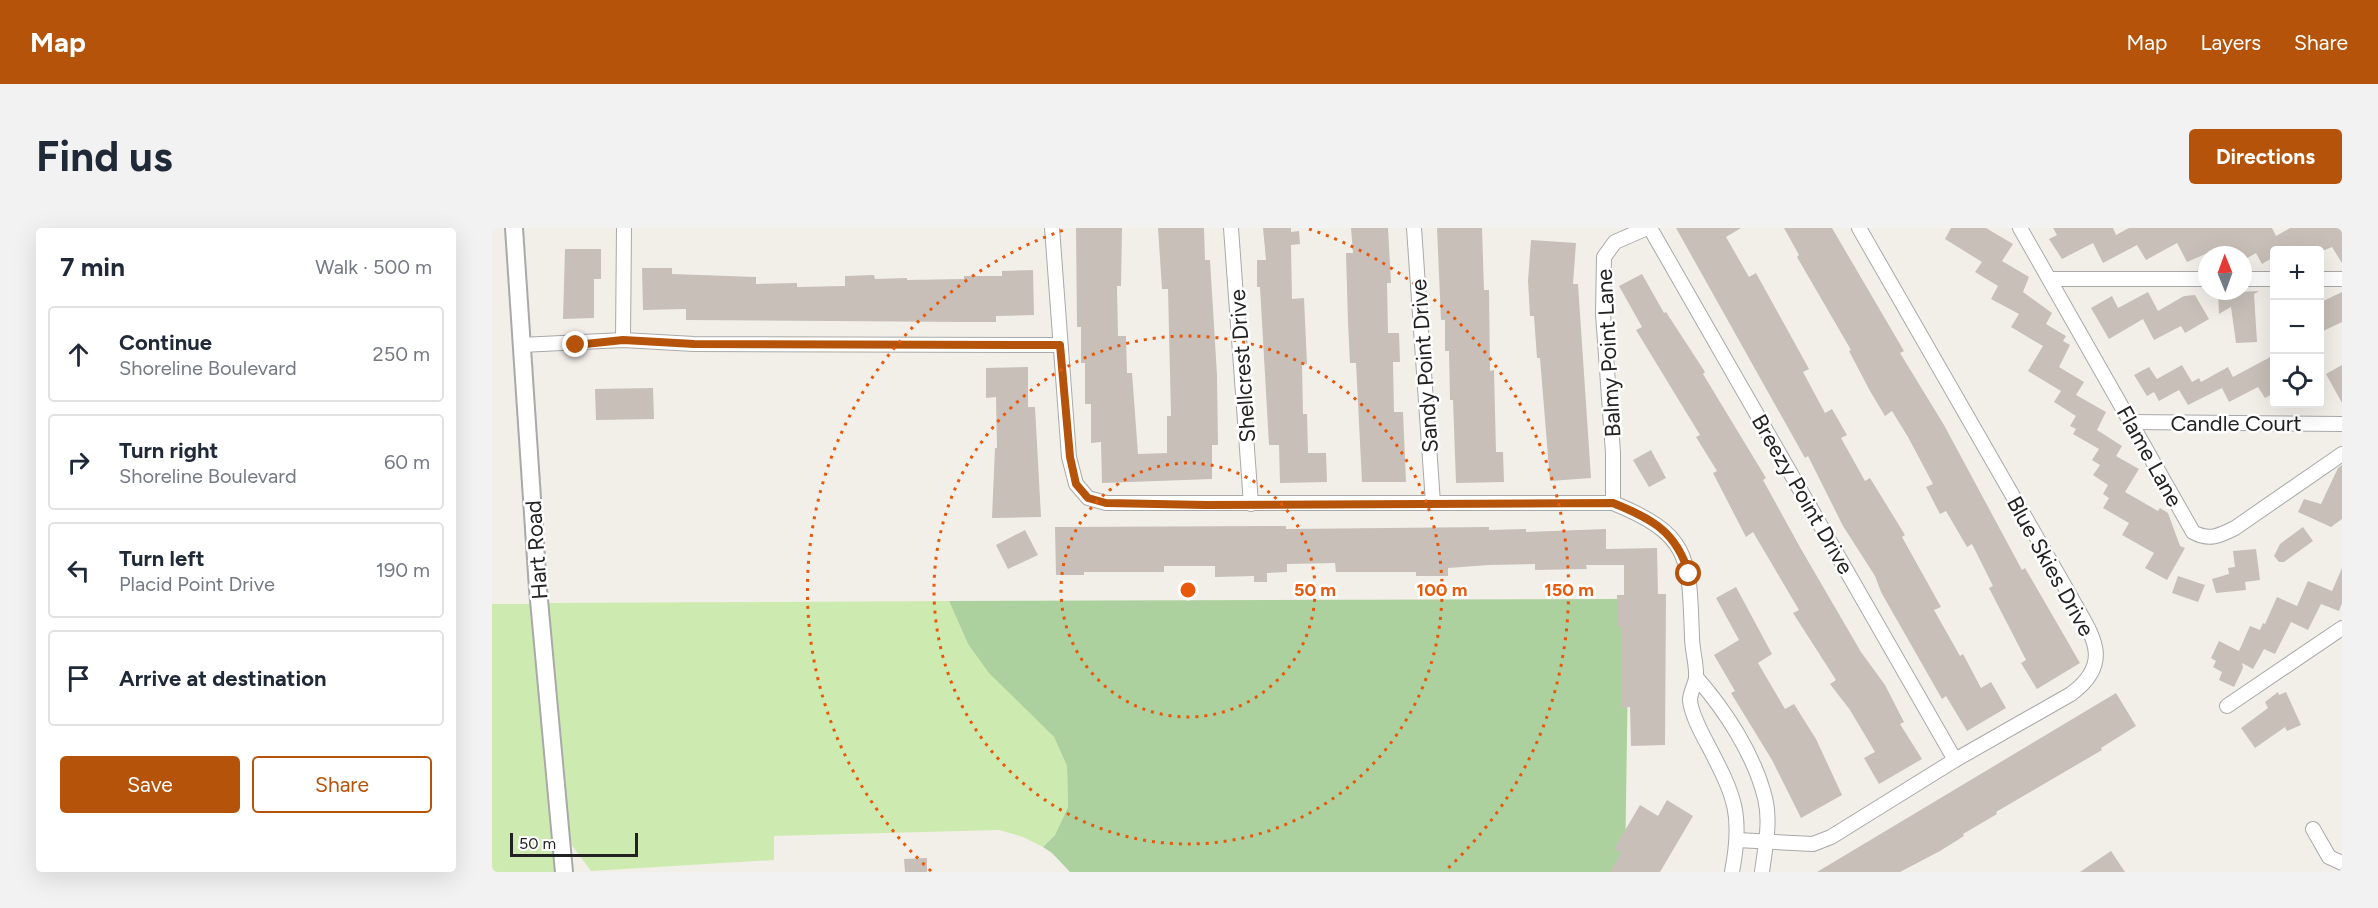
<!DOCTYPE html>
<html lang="en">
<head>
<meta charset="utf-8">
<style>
	body { margin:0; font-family:Figtree,sans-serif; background:#f2f2f3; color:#1f2937 }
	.controls { position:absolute; right:18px; top:18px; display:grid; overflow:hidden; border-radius:6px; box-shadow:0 6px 24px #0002 }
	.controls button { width:54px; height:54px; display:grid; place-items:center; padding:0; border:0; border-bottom:2px solid #e0e1e3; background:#fff; color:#1f2937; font:30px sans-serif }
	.compass { position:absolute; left:1706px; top:18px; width:54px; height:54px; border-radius:50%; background:#fff; box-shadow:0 6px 24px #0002; rotate:359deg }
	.scale { position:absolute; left:18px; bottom:15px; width:128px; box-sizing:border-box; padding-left:6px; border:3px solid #222; border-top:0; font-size:16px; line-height:21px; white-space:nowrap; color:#222; -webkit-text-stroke:4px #fff; paint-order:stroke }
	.stop { position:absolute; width:18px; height:18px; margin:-14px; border:4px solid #b45309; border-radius:50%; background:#fff }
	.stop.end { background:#b45309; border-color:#fff; box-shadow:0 2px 6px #0008 }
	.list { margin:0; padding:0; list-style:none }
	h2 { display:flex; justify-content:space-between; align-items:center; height:78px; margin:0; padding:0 24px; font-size:26px }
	h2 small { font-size:20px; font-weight:400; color:#747a83 }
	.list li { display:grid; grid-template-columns:39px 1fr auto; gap:18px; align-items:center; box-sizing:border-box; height:96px; margin:0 12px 12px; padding:0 12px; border:2px solid #e0e1e3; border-radius:6px }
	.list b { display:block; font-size:22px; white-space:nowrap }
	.list p { margin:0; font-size:20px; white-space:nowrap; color:#747a83 }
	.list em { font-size:20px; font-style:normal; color:#747a83 }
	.actions { display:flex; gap:12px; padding:18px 24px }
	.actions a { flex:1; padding:14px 0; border:2px solid #b45309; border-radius:6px; text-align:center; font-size:21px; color:#b45309 }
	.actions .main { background:#b45309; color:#fff }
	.icon { flex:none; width:33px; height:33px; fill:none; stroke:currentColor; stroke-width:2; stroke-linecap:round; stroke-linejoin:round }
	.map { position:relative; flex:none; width:1850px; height:644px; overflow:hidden; border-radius:6px }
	header { display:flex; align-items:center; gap:36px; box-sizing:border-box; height:84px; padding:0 30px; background:#b45309; color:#fff }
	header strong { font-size:28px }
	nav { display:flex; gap:33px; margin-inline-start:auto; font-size:21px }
	.intro { display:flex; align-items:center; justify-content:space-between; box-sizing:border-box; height:144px; padding:0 36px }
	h1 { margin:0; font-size:42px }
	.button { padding:15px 27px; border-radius:6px; background:#b45309; color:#fff; font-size:21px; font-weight:700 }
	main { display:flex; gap:36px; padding:0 36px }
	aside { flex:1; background:#fff; border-radius:6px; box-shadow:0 6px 24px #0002 }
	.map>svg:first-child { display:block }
	.grass { fill:#cdebb0 }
	.forest { fill:#add19e }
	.building { fill:#c7bfb8 }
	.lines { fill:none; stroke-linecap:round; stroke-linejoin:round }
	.minor-casing { stroke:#a9a9a9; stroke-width:16 }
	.tertiary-casing { stroke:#a9a9a9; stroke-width:20 }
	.minor { stroke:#fff; stroke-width:14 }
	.tertiary { stroke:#fff; stroke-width:16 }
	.route { stroke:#b45309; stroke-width:8 }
	.ring { fill:none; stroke:#e8590c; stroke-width:3; stroke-dasharray:3 6 }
	.labels { text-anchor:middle; stroke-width:5; stroke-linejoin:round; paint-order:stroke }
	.street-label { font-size:22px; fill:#222; stroke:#fff }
	.centre { fill:#e8590c; stroke:#fff; stroke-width:3 }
	.ring-label { font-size:18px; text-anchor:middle; font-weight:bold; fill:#e8590c; stroke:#fff; stroke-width:5; stroke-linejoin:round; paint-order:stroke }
</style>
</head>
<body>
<header>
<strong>Map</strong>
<nav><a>Map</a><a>Layers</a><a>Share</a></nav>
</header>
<div class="intro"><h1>Find us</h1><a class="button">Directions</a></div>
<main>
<aside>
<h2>7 min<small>Walk · 500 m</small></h2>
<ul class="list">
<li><svg class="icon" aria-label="ahead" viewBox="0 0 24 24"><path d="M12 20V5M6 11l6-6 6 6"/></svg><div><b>Continue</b><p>Shoreline Boulevard</p></div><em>250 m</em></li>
<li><svg class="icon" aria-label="right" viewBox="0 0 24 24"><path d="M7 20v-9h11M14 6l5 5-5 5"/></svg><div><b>Turn right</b><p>Shoreline Boulevard</p></div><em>60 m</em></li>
<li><svg class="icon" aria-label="left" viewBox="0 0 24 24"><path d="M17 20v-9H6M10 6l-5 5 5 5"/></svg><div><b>Turn left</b><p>Placid Point Drive</p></div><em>190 m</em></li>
<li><svg class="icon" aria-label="arrive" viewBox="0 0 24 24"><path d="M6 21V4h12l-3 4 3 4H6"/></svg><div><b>Arrive at destination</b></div></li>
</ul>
<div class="actions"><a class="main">Save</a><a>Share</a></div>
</aside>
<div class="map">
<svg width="1850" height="644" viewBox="0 0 1850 644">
	<rect width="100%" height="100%" fill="#f2efe9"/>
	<g class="grass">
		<polygon points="457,373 476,416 520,467 562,509 575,538 576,579 563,607 551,619 531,609 507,602 282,608 282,632 99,643 78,615 56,375"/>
		<polygon points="0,376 38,376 63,644 0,644"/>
	</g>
	<polygon class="forest" points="1137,371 1133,644 578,644 560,625 551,619 563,607 576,579 575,538 562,509 497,445 476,416 457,373"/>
	<g class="building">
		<polygon points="584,0 630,0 629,58 625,58 626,108 634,108 635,145 640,145 646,226 675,225 675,188 679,188 676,61 670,61 666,0 712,0 713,32 718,32 725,147 726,217 720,217 720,251 610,255 609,214 599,215 599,176 593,176 593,135 589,135 589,99 585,99"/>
		<polygon points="771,0 799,0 799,4 807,3 808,16 799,17 800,71 812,70 815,136 810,137 811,186 815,186 816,225 834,225 835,254 788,255 787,217 777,217 768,59 765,59 765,32 774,32"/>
		<polygon points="859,0 896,0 899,55 895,55 896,105 907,105 908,134 901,134 902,184 911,184 914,254 870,254 864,135 858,135 856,94 854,25 861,25"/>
		<polygon points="945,0 990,0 992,62 997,62 998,143 1002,142 1004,224 1011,224 1012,254 964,255 961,172 958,172 957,123 953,123 953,92 949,92"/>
		<polygon points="1184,0 1249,0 1234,9 1257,49 1264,45 1317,141 1311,144 1333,185 1340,181 1355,207 1349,210 1373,253 1378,250 1413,307 1410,309 1449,379 1442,382 1468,428 1471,426 1489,460 1499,454 1514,480 1475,503 1454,468 1450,471 1389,364 1383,348 1351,298 1316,228 1313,230"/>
		<polygon points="1292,0 1340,0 1412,123 1408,125 1452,197 1530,342 1533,340 1588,435 1545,461 1529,435 1534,432 1497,360 1501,358 1480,316 1475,319 1454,283 1448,286 1434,259 1441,256 1416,209 1400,183 1393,188 1378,163 1357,123 1359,122 1305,29 1307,27"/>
		<polygon points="1459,0 1494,0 1521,16 1510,33 1537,49 1531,64 1560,85 1554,96 1574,108 1571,113 1578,117 1567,139 1592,154 1584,167 1614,184 1605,202 1630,218 1624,228 1647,241 1633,264 1666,283 1668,280 1676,285 1688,318 1693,320 1675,352 1653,340 1662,325 1630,307 1637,295 1611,280 1617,270 1611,266 1616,257 1601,247 1608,237 1600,232 1607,221 1581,206 1584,201 1578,198 1584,188 1562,174 1569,163 1536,143 1551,118 1519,99 1527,86 1499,71 1506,58 1483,44 1490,34 1453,11"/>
		<polygon points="1561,0 1621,0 1624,7 1637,0 1780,0 1784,8 1798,0 1850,0 1850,35 1840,19 1833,22 1782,22 1782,29 1770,36 1764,25 1752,32 1751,27 1728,27 1725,21 1695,34 1685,15 1654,32 1645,17 1611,35 1601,15 1570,31 1557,11 1565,7"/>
		<polygon points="1039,12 1084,15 1081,56 1086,56 1099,250 1058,253 1048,130 1045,130 1042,88 1038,88 1036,53"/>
		<polygon points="73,21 109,21 109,51 102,51 102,90 71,91"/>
		<polygon points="150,40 180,40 180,46 264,49 264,56 305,55 305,59 353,58 353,48 382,47 383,51 415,50 415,52 472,51 472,48 510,48 510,43 541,42 542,87 504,88 504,94 473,94 194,92 194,81 151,82"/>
		<polygon points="1150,46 1172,85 1174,84 1213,144 1211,146 1274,250 1271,252 1309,321 1369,424 1393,457 1412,494 1408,496 1430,531 1387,556 1372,530 1383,524 1358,482 1338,456 1344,452 1301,385 1307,382 1261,304 1254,309 1221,245 1225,243 1204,209 1208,207 1144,102 1150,99 1127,58"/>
		<polygon points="1767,63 1762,66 1765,114 1744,115 1739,79 1727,86 1726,65"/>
		<polygon points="1656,64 1666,83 1692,68 1703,67 1717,91 1693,105 1689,98 1662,112 1651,91 1617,111 1599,80 1620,68 1626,80"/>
		<polygon points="1850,64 1850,94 1827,105 1827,75"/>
		<polygon points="1782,127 1782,165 1773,170 1766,159 1737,174 1730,160 1696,177 1687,162 1667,173 1662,164 1655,168 1642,147 1657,139 1665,151 1690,137 1700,154 1707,150 1709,154 1736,139 1741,149"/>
		<polygon points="1850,137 1850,175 1834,146"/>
		<polygon points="536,139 536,179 543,179 549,289 500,290 503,220 505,220 504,169 494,170 494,140"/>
		<polygon points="161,160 162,191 104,192 103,161"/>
		<polygon points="1159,222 1174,250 1157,259 1141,232"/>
		<polygon points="1850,237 1850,291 1839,299 1806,284 1812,271 1829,276 1846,240"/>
		<polygon points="794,298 794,301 997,299 997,302 1034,301 1034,304 1114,301 1114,321 1165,320 1166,366 1174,366 1173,517 1139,518 1138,479 1130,480 1129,399 1126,399 1125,367 1132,367 1132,337 1094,337 1095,341 1043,342 1043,336 997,337 956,340 956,348 924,348 924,344 844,344 843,335 795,336 795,344 775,345 775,354 762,354 762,348 723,349 723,338 672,338 672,344 592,344 592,347 564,347 563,299"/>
		<polygon points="1811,299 1821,313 1792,334 1787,334 1782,328 1788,316"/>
		<polygon points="533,302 546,327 516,341 504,317"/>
		<polygon points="1764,321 1768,352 1753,354 1754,362 1724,365 1720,351 1737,346 1736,340 1743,339 1741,323"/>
		<polygon points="1850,340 1850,375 1847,383 1829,376 1816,402 1799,394 1783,426 1772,421 1761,441 1750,435 1751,440 1742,459 1727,452 1730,444 1721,439 1724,433 1719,430 1727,413 1747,423 1758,398 1768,402 1771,395 1773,396 1785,369 1805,378 1816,353 1840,363"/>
		<polygon points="1686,348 1713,357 1706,374 1680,365"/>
		<polygon points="1244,359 1280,426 1266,435 1293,481 1302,476 1324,511 1350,567 1309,590 1280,532 1239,465 1243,463 1222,427 1247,412 1224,370"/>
		<polygon points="1786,464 1787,467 1794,464 1809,497 1795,503 1793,499 1763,520 1749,500 1776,480 1773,474"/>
		<polygon points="1624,465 1644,498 1609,520 1610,522 1504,584 1505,586 1471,606 1472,608 1448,623 1408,644 1325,644"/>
		<polygon points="1175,572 1201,588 1168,644 1118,644 1129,625 1122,621 1148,577 1166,588"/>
		<polygon points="1619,623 1633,644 1588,644"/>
		<polygon points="435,630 435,644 413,644 412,631"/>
	</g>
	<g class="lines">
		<g class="minor-casing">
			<g id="minor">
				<path d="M560 0 577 229 584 256 596 270 614 275H1121C1200 307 1197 331 1200 409 1200 422 1205 437 1204 450 1203 457 1198 465 1198 472 1199 486 1210 506 1217 519 1243 569 1251 587 1240 644"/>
				<polyline points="739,0 759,276"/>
				<polyline points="922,0 941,275"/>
				<polyline points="1158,0 1463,532"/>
				<path d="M1528 0 1701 304C1717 313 1727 308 1743 300L1850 226"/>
				<polyline points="1559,51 1715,51"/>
				<polyline points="1751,51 1782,51"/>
				<polyline points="1828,51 1850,51"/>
				<polyline points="131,112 132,0"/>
				<polyline points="29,117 131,112 202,116 568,117"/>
				<polyline points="1639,194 1850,196"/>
				<polyline points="1121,275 1121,225 1111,86 1112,29 1123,14 1155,0"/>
				<path d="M1204 449C1233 482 1262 526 1273 570 1279 594 1273 620 1270 644"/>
				<polyline points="1735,478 1850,400"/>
				<polyline points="1821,601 1837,629 1850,635"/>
				<path d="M1245 612 1321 616 1339 609 1463 532 1579 466C1625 432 1597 404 1576 364L1367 0"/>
			</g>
		</g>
		<g class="tertiary-casing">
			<polyline id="tertiary" points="22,0 46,361 72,644"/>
		</g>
		<use href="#minor" class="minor"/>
		<use href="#tertiary" class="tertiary"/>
	</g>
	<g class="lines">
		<path class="route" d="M84 117 131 112 202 116 568 117 578 229 584 256 596 270 614 275 714 277 1121 275C1160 291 1184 303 1197 346"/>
	</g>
	<g class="ring">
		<circle cx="696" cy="362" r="127"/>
		<circle cx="696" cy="362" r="254"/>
		<path d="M439 643A381 381 0 0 1 575 1M817 1A381 381 0 0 1 953 643"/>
	</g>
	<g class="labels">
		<g class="street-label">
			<text transform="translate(1116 125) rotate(-93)" y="8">Balmy Point Lane</text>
			<text transform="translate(750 138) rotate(-94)" y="8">Shellcrest Drive</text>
			<text transform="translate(932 138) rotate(-94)" y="8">Sandy Point Drive</text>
			<text x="1744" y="203">Candle Court</text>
			<text transform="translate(1658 228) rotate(61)" y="8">Flame Lane</text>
			<text transform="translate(1311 266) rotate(60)" y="8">Breezy Point Drive</text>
			<text transform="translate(44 322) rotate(-94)" y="8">Hart Road</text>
			<text transform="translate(1559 338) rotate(61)" y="8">Blue Skies Drive</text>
		</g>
	</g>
	<circle cx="696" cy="362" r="9" class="centre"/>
	<g class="ring-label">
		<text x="823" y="368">50 m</text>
		<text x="950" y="368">100 m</text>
		<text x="1077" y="368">150 m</text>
	</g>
</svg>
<div class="controls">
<button>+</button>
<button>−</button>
<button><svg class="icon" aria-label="locate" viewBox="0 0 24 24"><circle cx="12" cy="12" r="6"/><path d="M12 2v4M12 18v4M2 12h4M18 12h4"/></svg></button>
</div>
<svg class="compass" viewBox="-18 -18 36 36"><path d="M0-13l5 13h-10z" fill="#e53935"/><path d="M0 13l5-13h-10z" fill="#747a83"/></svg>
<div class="scale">50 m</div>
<div class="stop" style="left:1197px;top:346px"></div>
<div class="stop end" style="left:84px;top:117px"></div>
</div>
</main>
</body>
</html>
